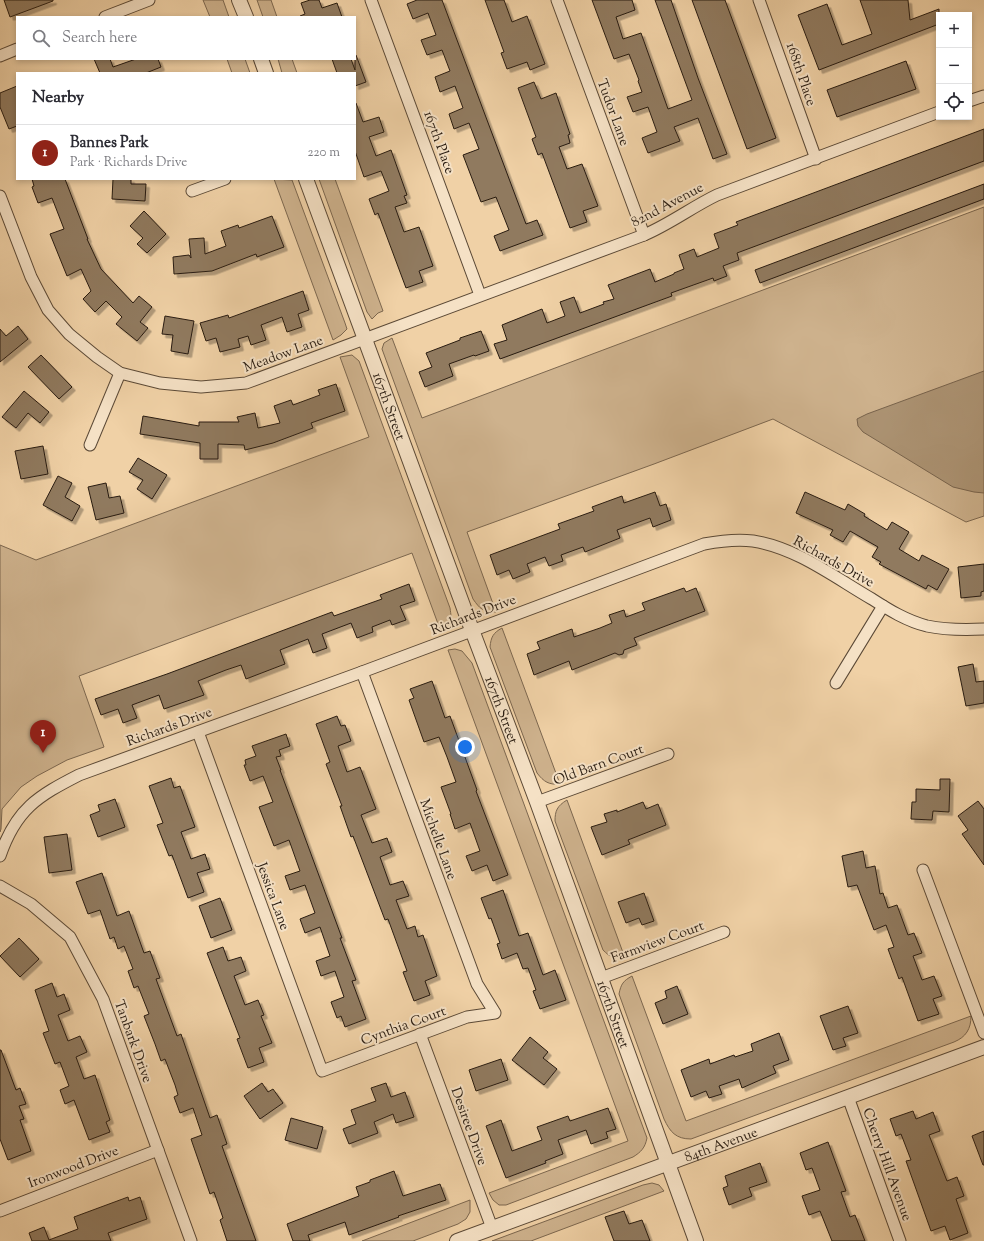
<!DOCTYPE html>
<html lang="en">
<head>
<meta charset="utf-8">
<style>
	body { margin:0; font-family:"Sorts Mill Goudy",serif; background:#f2f2f3; color:#2b2b33 }
	.controls { position:absolute; right:12px; top:12px; display:grid; overflow:hidden; border-radius:0px; box-shadow:0 2px 6px #0003 }
	.controls button { width:36px; height:36px; display:grid; place-items:center; padding:0; border:0; border-bottom:1px solid #e1e1e2; background:#fff; color:#2b2b33; font:20px sans-serif }
	.you { position:absolute; left:465px; top:747px; width:14px; height:14px; margin:-10px; border:3px solid #fff; border-radius:50%; background:#1a73e8; box-shadow:0 0 0 6px #1a73e833 }
	.badge { display:grid; place-items:center; width:26px; height:26px; border-radius:50%; background:#8f2418; color:#fff; font-size:13px; font-weight:700 }
	.pin { position:absolute; translate:-50% -33px; filter:drop-shadow(0 1px 2px #0008) }
	.pin::after { content:''; position:absolute; top:21px; width:14px; height:12px; background:inherit; clip-path:polygon(0 0,100% 0,50% 100%) }
	.list { margin:0; padding:0; list-style:none }
	h2 { display:flex; justify-content:space-between; align-items:center; height:52px; margin:0; padding:0 16px; font-size:17px }
	h2 small { font-size:13px; font-weight:400; color:#7c7c81 }
	.list li { display:grid; grid-template-columns:26px 1fr auto; gap:12px; align-items:center; box-sizing:border-box; height:56px; padding:0 16px; border-top:1px solid #e1e1e2 }
	.list b { display:block; font-size:15px; white-space:nowrap }
	.list p { margin:0; font-size:13px; white-space:nowrap; color:#7c7c81 }
	.list em { font-size:13px; font-style:normal; color:#7c7c81 }
	.icon { flex:none; width:22px; height:22px; fill:none; stroke:currentColor; stroke-width:2; stroke-linecap:round; stroke-linejoin:round }
	.map { position:relative; flex:none; width:984px; height:1241px; overflow:hidden }
	.search { position:absolute; background:#fff; box-shadow:0 2px 6px #0003; left:16px; top:16px; width:340px; height:44px; display:flex; align-items:center; gap:10px; box-sizing:border-box; padding:0 14px; border-radius:0px; color:#7c7c81; font-size:15px }
	.panel { position:absolute; background:#fff; box-shadow:0 2px 6px #0003; left:16px; top:72px; width:340px; height:108px; border-radius:0px }
	.map>svg:first-child { display:block }
	.green { fill:#ceb28d; stroke:#7c674f }
	.water { fill:#ac9373; stroke:#78634c }
	.building { fill:#907a5e; stroke:#291c11; filter:url(#shadow) }
	.lines { fill:none; stroke-linecap:round; stroke-linejoin:round }
	.minor-casing { stroke:#5b4936; stroke-width:13 }
	.tertiary-casing { stroke:#5b4936; stroke-width:16 }
	.minor { stroke:#f5e1c5; stroke-width:11 }
	.tertiary { stroke:#f5e1c5; stroke-width:14 }
	.labels { text-anchor:middle; stroke-width:4; stroke-linejoin:round; paint-order:stroke }
	.street-label { font-size:14px; fill:#291c11; stroke:#f5e1c5 }
</style>
</head>
<body>
<div class="map">
<svg width="984" height="1241" viewBox="0 0 984 1241">
	<defs>
		<filter id="shadow"><feDropShadow dx="3.5" dy="3.5" stdDeviation="0" flood-color="#0004"/></filter>
	</defs>
	<rect width="100%" height="100%" fill="#f0d1a6"/>
	<filter id="stains"><feTurbulence type="fractalNoise" baseFrequency=".005" numOctaves="4"/><feColorMatrix values="0 0 0 0 .2 0 0 0 0 .09 0 0 0 0 .02 0 0 0 .5 -.17"/></filter>
	<radialGradient id="worn" r=".72"><stop offset=".6" stop-color="#630" stop-opacity="0"/><stop offset="1" stop-color="#630" stop-opacity=".3"/></radialGradient>
	<g class="green">
		<polygon points="203,0 223,0 229,17 210,17"/>
		<polygon points="257,0 271,0 277,17 263,17"/>
		<polygon points="227,59 245,59 250,73 232,73"/>
		<polygon points="278,59 292,59 297,73 282,73"/>
		<polygon points="274,179 292,180 345,323 347,329 341,335 333,340"/>
		<polygon points="319,179 335,179 383,311 378,313 372,319 367,312"/>
		<path d="M984 207V516L966 522 773 419 654 464 467 532 496 612C483 612 480 609 473 599L382 349 384 343 392 338 422 418Z"/>
		<path d="M352 355 359 361 450 608C452 621 452 624 441 632L412 553 79 676 104 747 67 760 37 776 21 787 2 809 1 829 0 832V545L36 560 369 437 340 357Z"/>
		<path d="M502 628 560 784C549 785 544 782 537 773L490 647C491 637 493 633 502 628Z"/>
		<path d="M455 649 462 651 472 663 647 1138C645 1148 641 1152 633 1157L506 1205H499L493 1200 489 1193 628 1141 448 650Z"/>
		<path d="M567 800 625 958C615 960 610 957 603 950L555 821C555 811 557 806 567 800Z"/>
		<path d="M632 976 686 1121 971 1016C971 1029 966 1037 954 1042L691 1139C676 1139 670 1132 664 1119L619 994C621 984 623 981 632 976Z"/>
		<polygon points="652,1183 659,1185 664,1191 531,1241 492,1241 643,1185"/>
		<polygon points="470,1200 470,1212 466,1219 458,1224 413,1241 362,1241"/>
	</g>
	<polygon class="water" points="984,371 984,493 974,492 953,487 863,432 858,426 857,419 867,414"/>
	<g class="building">
		<polygon points="4,0 53,0 53,1 10,17"/>
		<polygon points="310,0 319,0 322,8 337,3 342,17 300,17 300,16 305,14 301,3"/>
		<polygon points="417,0 442,0 526,224 537,220 543,235 500,251 494,236 509,230 496,197 481,202 463,155 479,149 469,123 454,129 449,114 463,108 455,86 440,92 435,77 450,71 442,50 427,55 421,40 436,35 428,13 413,19 407,4"/>
		<polygon points="485,0 504,0 512,22 527,16 545,64 530,70 527,62 507,69 501,53 504,52"/>
		<polygon points="592,0 632,0 635,10 616,17 623,39 641,33 668,109 692,100 655,0 671,0 698,78 727,154 713,159 698,118 674,127 680,141 648,153 642,138 657,132 648,107 633,112 627,97 642,92 638,81 639,80 629,54 614,59"/>
		<polygon points="692,0 725,0 776,138 747,149"/>
		<polygon points="860,0 908,0 910,20 939,9 939,24 819,70 798,15 827,4 842,45 872,34"/>
		<polygon points="355,55 356,55 366,82 355,86 355,73 337,73 332,59 351,59 355,70"/>
		<polygon points="94,59 110,59 113,67 136,59 158,59 161,67 146,73 100,73"/>
		<polygon points="906,61 916,89 837,117 827,90"/>
		<polygon points="534,82 541,99 556,93 570,134 568,135 570,143 559,147 567,169 582,164 598,206 583,211 587,222 570,228 542,153 538,155 532,139 536,137 518,88"/>
		<polygon points="17,86 17,126 9,129 0,107 0,93"/>
		<polygon points="355,103 356,103 363,122 379,117 384,132 369,137 376,156 391,150 407,195 404,196 407,203 395,207 404,232 419,227 433,266 419,271 423,282 406,288 378,213 375,215 369,199 389,191 381,171 364,177 355,151"/>
		<polygon points="984,129 984,161 737,253 739,260 723,266 727,276 714,281 713,278 671,293 672,296 500,359 494,344 507,340 502,325 542,309 547,323 565,316 560,302 574,297 580,313 604,304 603,302 614,299 608,285 650,269 655,282 674,274 674,273 684,269 679,255 694,249 697,257 719,248 714,234 738,225 736,222"/>
		<polygon points="32,179 65,179 88,239 87,239 101,269 133,303 139,296 152,307 140,322 148,328 137,341 116,324 122,317 106,301 95,312 83,299 91,291 81,269 67,276 50,234 64,229 52,198 38,203 32,187 34,186"/>
		<polygon points="113,179 131,179 131,184 146,184 145,201 112,199"/>
		<polygon points="984,184 984,199 760,283 755,270"/>
		<polygon points="144,211 166,234 147,253 137,244 143,238 130,226"/>
		<polygon points="272,216 284,247 257,257 256,254 212,271 174,274 173,257 189,255 191,258 189,239 204,238 205,254 226,246 221,231 238,225 239,228"/>
		<polygon points="303,291 309,310 298,314 302,327 287,332 282,317 261,325 266,340 251,345 248,336 238,339 240,347 220,352 216,338 206,341 200,323 228,315 229,318"/>
		<polygon points="165,316 194,321 188,354 171,351 173,335 162,334"/>
		<polygon points="18,326 28,339 0,362 0,329 6,336"/>
		<polygon points="481,331 489,351 475,356 474,355 449,364 453,376 425,387 419,372 432,367 426,353 460,340 460,338"/>
		<polygon points="41,355 72,387 59,399 28,367"/>
		<polygon points="336,384 345,411 311,423 313,428 273,443 245,450 244,445 218,444 218,459 200,459 200,443 140,434 143,416 199,426 199,422 239,422 237,417 255,413 258,428 280,423 274,406 291,400 293,405 320,395 318,390"/>
		<polygon points="24,391 49,412 40,423 28,413 16,428 2,417"/>
		<polygon points="43,446 48,474 21,479 15,451"/>
		<polygon points="138,458 167,475 152,499 137,489 143,480 129,472"/>
		<polygon points="58,476 72,483 65,497 80,506 72,521 43,505"/>
		<polygon points="106,483 109,498 120,496 124,513 96,520 88,487"/>
		<polygon points="655,492 660,506 666,504 671,520 653,527 650,518 617,530 620,538 585,552 583,547 561,555 563,561 549,566 545,557 527,564 530,572 513,579 509,570 497,575 490,555 560,529 558,524 594,511 592,507 622,496 624,503"/>
		<polygon points="805,492 845,510 848,504 865,514 864,516 887,530 892,522 909,532 899,549 919,561 922,555 949,569 937,590 928,585 926,589 879,564 881,562 872,557 878,547 850,531 843,542 830,535 833,530 796,513"/>
		<polygon points="984,564 984,591 981,592 981,596 961,598 958,567"/>
		<polygon points="409,584 415,601 400,606 406,620 392,625 390,620 372,627 373,632 357,638 351,623 322,634 327,648 313,653 308,639 280,650 285,664 246,679 241,665 226,670 198,681 204,695 190,700 164,709 159,695 132,705 137,718 123,723 118,709 101,715 95,699 167,674 332,612 334,616 382,599 380,595"/>
		<polygon points="684,588 686,592 696,588 705,611 634,638 637,645 624,650 623,654 619,655 615,653 572,670 569,661 534,675 527,654 540,649 537,642 572,629 574,637 600,628 612,623 609,615 624,610 626,617 645,610 642,603"/>
		<polygon points="973,664 976,682 984,681 984,703 966,706 958,667"/>
		<polygon points="432,681 445,718 450,716 477,790 476,791 508,875 493,881 487,865 472,871 466,856 480,851 470,823 455,829 450,814 451,814 441,787 456,782 447,757 439,737 424,742 409,700 414,698 410,689"/>
		<polygon points="337,716 341,726 345,725 351,741 338,746 347,772 360,767 376,809 361,815 372,843 387,838 392,852 380,857 390,885 403,881 409,896 396,900 407,929 415,926 418,937 423,935 437,976 425,981 430,995 414,1001 403,972 407,971 388,919 385,920 353,836 351,837 340,806 342,806 326,764 330,762 316,724"/>
		<polygon points="286,734 290,746 279,750 281,756 276,757 281,770 280,770 342,938 340,938 356,980 352,981 366,1019 345,1027 341,1016 337,1018 331,1002 344,997 335,971 321,976 316,961 330,956 320,927 305,933 300,919 315,913 305,885 290,890 285,876 300,871 289,840 274,846 259,807 273,802 263,776 250,781 244,765 246,765 245,760 256,756 252,746"/>
		<polygon points="171,778 174,788 180,786 195,827 181,832 191,859 205,854 210,869 197,873 204,892 188,898 172,855 169,856 157,825 163,823 149,786"/>
		<polygon points="940,779 950,779 949,812 933,811 932,820 911,819 912,802 916,802 916,789 940,790"/>
		<polygon points="115,799 125,827 98,837 90,815 100,811 98,805"/>
		<polygon points="978,801 984,809 984,865 962,834 968,830 958,816"/>
		<polygon points="643,802 646,809 658,804 666,825 628,840 630,844 602,855 591,827 607,822 604,814 617,810 617,812"/>
		<polygon points="67,834 72,870 49,873 44,837"/>
		<polygon points="863,851 866,868 875,866 880,894 883,893 888,908 897,905 908,935 914,933 922,953 913,956 922,980 934,976 942,996 933,999 939,1014 918,1021 902,977 899,979 888,949 894,947 886,925 874,930 857,885 848,887 842,856"/>
		<polygon points="102,873 117,916 129,911 144,953 150,951 160,978 156,979 177,1036 181,1034 210,1118 217,1115 227,1144 222,1146 256,1241 227,1241 220,1220 223,1218 214,1192 210,1194 191,1139 202,1135 193,1108 180,1113 174,1097 178,1095 175,1085 165,1059 161,1061 155,1044 144,1016 149,1014 138,986 134,988 128,971 133,969 124,946 118,949 114,937 110,939 100,910 88,914 76,882"/>
		<polygon points="503,890 519,936 528,933 543,975 555,970 566,1000 540,1009 533,991 536,990 528,968 523,969 517,953 502,959 497,944 500,943 491,918 489,919 481,898"/>
		<polygon points="644,893 654,921 642,925 639,918 626,923 618,902"/>
		<polygon points="220,898 232,930 211,938 199,906"/>
		<polygon points="19,938 39,959 20,977 0,956"/>
		<polygon points="223,947 228,961 241,957 246,971 234,976 245,1005 258,1000 264,1015 261,1016 272,1043 259,1048 264,1062 248,1068 237,1039 240,1038 207,953"/>
		<polygon points="52,983 57,997 64,994 70,1010 58,1015 68,1041 80,1036 87,1052 76,1057 84,1079 95,1075 110,1120 106,1122 110,1132 89,1140 74,1100 65,1104 60,1090 69,1086 60,1062 55,1064 43,1033 49,1031 35,990"/>
		<polygon points="677,986 688,1014 663,1024 655,1003 667,998 665,991"/>
		<polygon points="848,1006 858,1033 843,1038 846,1046 833,1050 820,1016"/>
		<polygon points="779,1033 789,1060 773,1066 776,1073 742,1088 739,1079 719,1086 722,1094 709,1098 706,1091 691,1097 681,1070 709,1059 710,1064 734,1055 735,1057 753,1051 751,1044"/>
		<polygon points="530,1037 548,1052 543,1058 557,1069 544,1085 512,1060"/>
		<polygon points="0,1050 1,1050 16,1090 20,1088 26,1104 19,1106 24,1119 20,1120 31,1151 8,1160 0,1139"/>
		<polygon points="501,1059 508,1080 476,1091 469,1070"/>
		<polygon points="262,1083 268,1092 273,1089 283,1103 260,1119 244,1096"/>
		<polygon points="386,1083 391,1097 405,1092 414,1117 396,1123 393,1114 374,1122 378,1133 349,1144 343,1129 356,1124 351,1110 376,1101 371,1088"/>
		<polygon points="608,1108 616,1129 606,1132 608,1138 591,1144 586,1130 558,1140 563,1154 545,1161 546,1163 506,1178 486,1126 501,1120 512,1151 542,1140 537,1127 568,1116 570,1121"/>
		<polygon points="913,1111 916,1119 933,1112 940,1131 929,1135 947,1181 957,1177 964,1196 956,1199 968,1233 950,1240 945,1226 931,1231 906,1161 911,1160 901,1134 896,1136 890,1119"/>
		<polygon points="291,1118 323,1127 317,1149 285,1140"/>
		<polygon points="984,1131 984,1165 983,1165 972,1136"/>
		<polygon points="828,1142 846,1191 841,1192 850,1217 855,1215 865,1241 832,1241 820,1211 809,1215 802,1196 820,1190 812,1168 806,1170 800,1153"/>
		<polygon points="760,1163 767,1182 749,1188 752,1196 729,1205 723,1188 728,1186 725,1176"/>
		<polygon points="394,1171 403,1196 440,1184 446,1200 398,1216 399,1217 349,1235 345,1222 308,1235 310,1241 293,1241 287,1224 359,1196 356,1187 370,1182 370,1180"/>
		<polygon points="128,1197 129,1201 140,1197 147,1219 108,1233 111,1241 32,1241 29,1233 44,1227 49,1240 78,1229 74,1217"/>
		<polygon points="624,1211 629,1224 642,1220 650,1241 614,1241 605,1217"/>
	</g>
	<g class="lines">
		<g class="minor-casing">
			<g id="minor">
				<polyline points="371,0 480,295"/>
				<polyline points="557,0 644,235"/>
				<polyline points="759,0 816,159"/>
				<polyline points="105,17 149,0"/>
				<polyline points="0,56 17,49"/>
				<polyline points="969,101 984,96"/>
				<polyline points="192,191 225,179"/>
				<path d="M0 196 31 277 48 310 69 334 97 357 120 373 160 383 201 387 246 383 644 235C670 224 692 207 717 195L939 112"/>
				<polyline points="90,445 120,373"/>
				<polyline points="836,683 883,606"/>
				<polyline points="198,732 322,1071 467,1017 495,1013 477,984 362,672"/>
				<polyline points="537,802 668,754"/>
				<path d="M0 856C16 809 38 796 79 775L362 672 704 544C720 541 737 539 753 541 797 548 834 577 872 599 889 610 907 621 927 626 946 630 964 630 984 629"/>
				<polyline points="923,870 984,1033"/>
				<polyline points="0,886 31,904 70,937 103,999 191,1241"/>
				<polyline points="601,978 724,932"/>
				<polyline points="420,1034 492,1228"/>
				<polyline points="848,1097 900,1241"/>
				<polyline points="0,1211 158,1150"/>
			</g>
		</g>
		<g class="tertiary-casing">
			<g id="tertiary">
				<polyline points="239,0 246,17"/>
				<polyline points="261,59 266,73"/>
				<path id="s1" d="M306 179 472 630 537 802 696 1241"/>
				<path id="s2" d="M457 1241 984 1047"/>
			</g>
		</g>
		<use href="#minor" class="minor"/>
		<use href="#tertiary" class="tertiary"/>
	</g>
	<g class="labels">
		<g class="street-label">
			<text transform="translate(802 74) rotate(71)" y="5">168th Place</text>
			<text transform="translate(614 112) rotate(70)" y="5">Tudor Lane</text>
			<text transform="translate(440 142) rotate(70)" y="5">167th Place</text>
			<text transform="translate(667 204) rotate(-28)" y="5">82nd Avenue</text>
			<text transform="translate(283 353) rotate(-20)" y="5">Meadow Lane</text>
			<text dy="5" stroke="none"><textPath href="#s1" startOffset="242">167th Street</textPath></text>
			<text transform="translate(834 561) rotate(29)" y="5">Richards Drive</text>
			<text transform="translate(473 614) rotate(-21)" y="5">Richards Drive</text>
			<text dy="5" stroke="none"><textPath href="#s1" startOffset="566">167th Street</textPath></text>
			<text transform="translate(169 726) rotate(-20)" y="5">Richards Drive</text>
			<text transform="translate(598 764) rotate(-20)" y="5">Old Barn Court</text>
			<text transform="translate(439 839) rotate(70)" y="5">Michelle Lane</text>
			<text transform="translate(274 896) rotate(70)" y="5">Jessica Lane</text>
			<text transform="translate(657 941) rotate(-20)" y="5">Farmview Court</text>
			<text dy="5" stroke="none"><textPath href="#s1" startOffset="890">167th Street</textPath></text>
			<text transform="translate(403 1025) rotate(-20)" y="5">Cynthia Court</text>
			<text transform="translate(134 1041) rotate(70)" y="5">Tanbark Drive</text>
			<text transform="translate(470 1126) rotate(70)" y="5">Desiree Drive</text>
			<text dy="5" stroke="none"><textPath href="#s2" startOffset="281">84th Avenue</textPath></text>
			<text transform="translate(888 1164) rotate(70)" y="5">Cherry Hill Avenue</text>
			<text transform="translate(73 1166) rotate(-21)" y="5">Ironwood Drive</text>
		</g>
	</g>
	<rect width="100%" height="100%" filter="url(#stains)"/>
	<rect width="100%" height="100%" fill="url(#worn)"/>
</svg>
<div class="controls">
<button>+</button>
<button>−</button>
<button><svg class="icon" aria-label="locate" viewBox="0 0 24 24"><circle cx="12" cy="12" r="6"/><path d="M12 2v4M12 18v4M2 12h4M18 12h4"/></svg></button>
</div>
<div class="you"></div>
<div class="pin badge" style="left:43px;top:753px">1</div>
<div class="search"><svg class="icon" aria-label="search" viewBox="0 0 24 24"><circle cx="10" cy="10" r="6"/><path d="M15 15l6 6"/></svg>Search here</div>
<section class="panel">
<h2>Nearby<small></small></h2>
<ul class="list">
<li><span class="badge">1</span><div><b>Bannes Park</b><p>Park · Richards Drive</p></div><em>220 m</em></li>
</ul>
</section>
</div>
</body>
</html>
